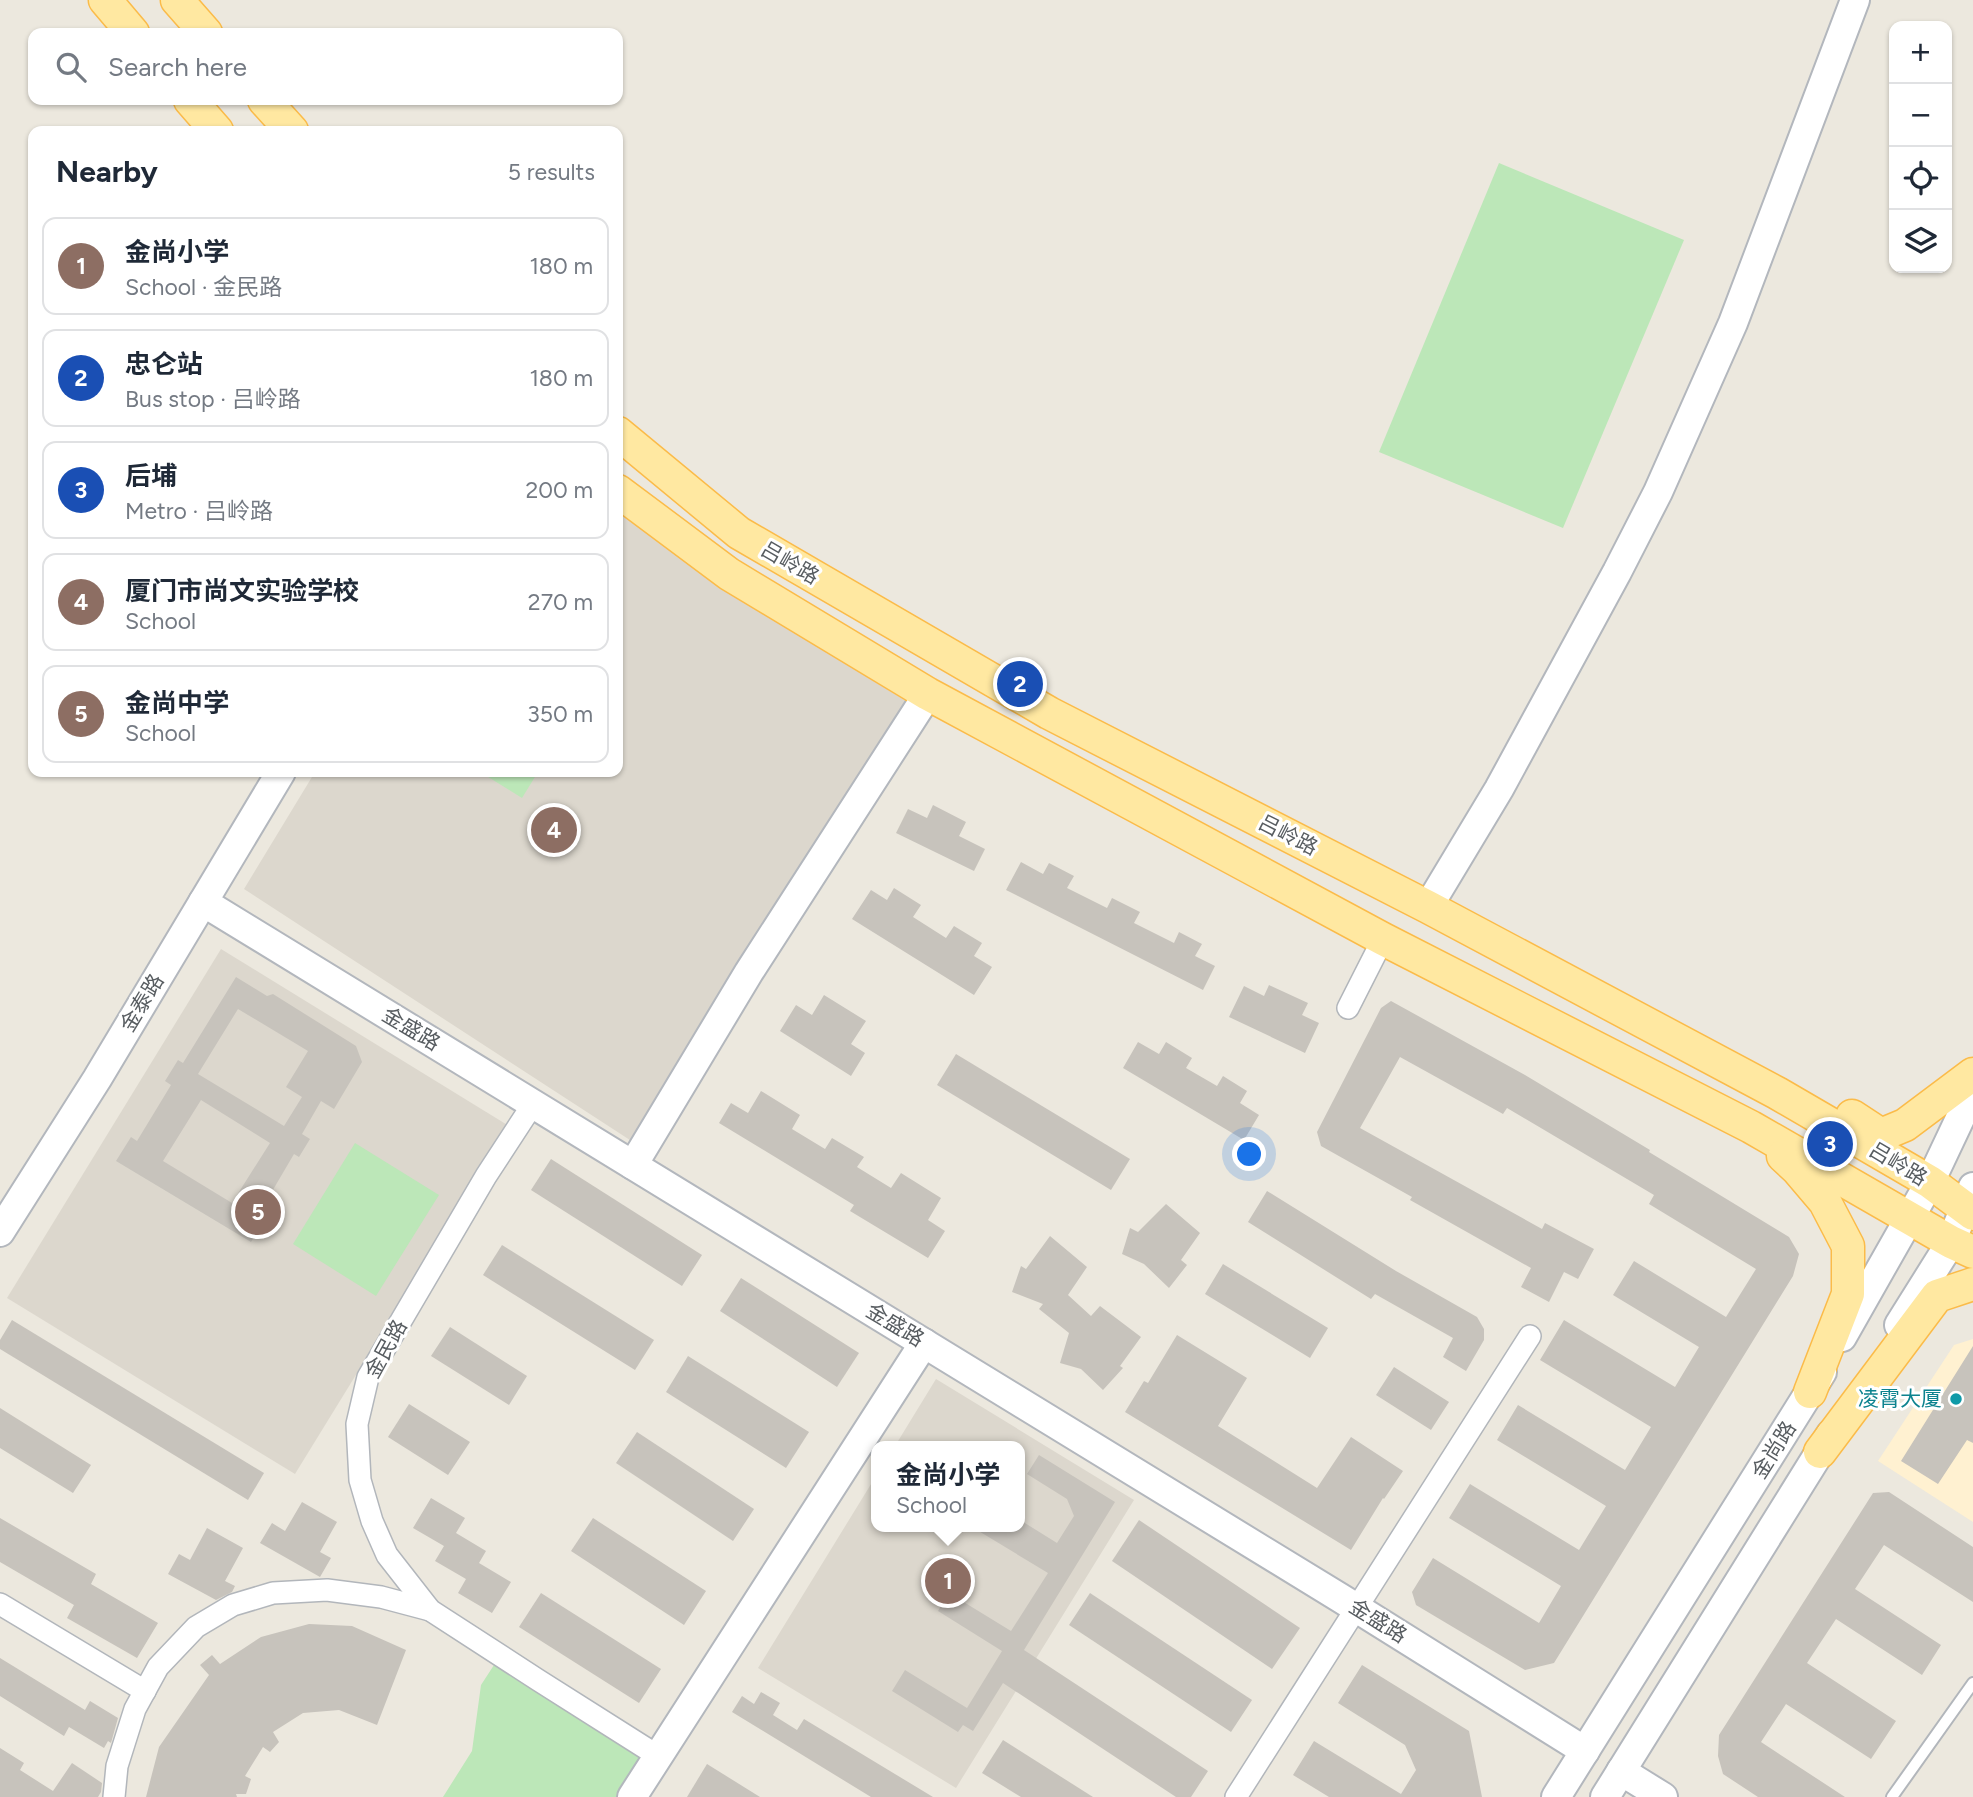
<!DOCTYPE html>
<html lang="en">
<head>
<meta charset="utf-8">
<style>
	body { margin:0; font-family:Figtree,"Noto Sans SC",sans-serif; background:#f2f2f3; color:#1f2937 }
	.controls { position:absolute; right:21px; top:21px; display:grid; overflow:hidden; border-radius:14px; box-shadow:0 2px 5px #0004 }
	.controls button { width:63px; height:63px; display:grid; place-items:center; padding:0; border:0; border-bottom:2px solid #e0e1e3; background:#fff; color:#1f2937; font:35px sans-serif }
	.you { position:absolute; left:1250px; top:1155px; width:24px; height:24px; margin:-18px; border:5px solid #fff; border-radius:50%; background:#1a73e8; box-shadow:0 0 0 10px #1a73e833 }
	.badge { display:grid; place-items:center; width:46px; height:46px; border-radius:50%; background:#7c3aed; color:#fff; font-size:23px; font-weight:700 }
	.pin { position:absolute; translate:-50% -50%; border:4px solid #fff; box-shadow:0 2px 7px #0006 }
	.popup { position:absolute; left:871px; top:1441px; width:154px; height:91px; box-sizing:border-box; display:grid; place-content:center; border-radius:14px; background:#fff; filter:drop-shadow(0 2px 5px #0005); font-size:23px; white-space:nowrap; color:#747a83 }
	.popup b { font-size:26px; color:#1f2937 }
	.popup::after { content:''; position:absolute; left:50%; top:100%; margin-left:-14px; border:14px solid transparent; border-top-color:#fff }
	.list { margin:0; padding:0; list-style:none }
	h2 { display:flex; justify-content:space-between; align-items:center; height:91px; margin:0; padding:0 28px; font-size:30px }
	h2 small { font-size:23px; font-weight:400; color:#747a83 }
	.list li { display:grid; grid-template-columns:46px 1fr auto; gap:21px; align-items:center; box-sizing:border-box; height:98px; margin:0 14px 14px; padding:0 14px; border:2px solid #e0e1e3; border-radius:14px }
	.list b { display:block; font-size:26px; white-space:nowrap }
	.list p { margin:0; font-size:23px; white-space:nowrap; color:#747a83 }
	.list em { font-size:23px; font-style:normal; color:#747a83 }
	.icon { flex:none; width:38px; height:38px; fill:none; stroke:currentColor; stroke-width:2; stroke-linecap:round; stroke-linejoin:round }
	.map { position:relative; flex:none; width:1973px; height:1797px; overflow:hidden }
	.search { position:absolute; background:#fff; box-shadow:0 2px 5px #0004; left:28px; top:28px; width:595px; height:77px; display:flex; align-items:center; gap:18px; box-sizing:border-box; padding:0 24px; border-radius:14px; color:#747a83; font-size:26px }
	.panel { position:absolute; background:#fff; box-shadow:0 2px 5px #0004; left:28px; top:126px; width:595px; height:651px; border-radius:14px }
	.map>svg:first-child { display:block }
	.commercial { fill:#fff1d1 }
	.education { fill:#dcd7cd }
	.green { fill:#bce7b8 }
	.building { fill:#c7c3bc; fill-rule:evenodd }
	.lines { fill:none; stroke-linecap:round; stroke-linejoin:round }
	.lane-casing { stroke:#b2b6bb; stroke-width:14 }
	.street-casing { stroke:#b2b6bb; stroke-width:24 }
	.secondary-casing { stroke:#b3b7bd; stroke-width:32 }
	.primary-casing { stroke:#fbbb49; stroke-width:35 }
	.lane { stroke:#fff; stroke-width:10 }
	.street { stroke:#fff; stroke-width:21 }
	.secondary { stroke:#fff; stroke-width:28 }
	.primary { stroke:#ffe8a1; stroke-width:32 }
	.culture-dot { fill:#0f9aa8; stroke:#fff; stroke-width:2.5 }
	.labels { text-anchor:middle; stroke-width:6; stroke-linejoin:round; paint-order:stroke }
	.street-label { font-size:21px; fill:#585d61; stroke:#fff }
	.culture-label { font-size:21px; fill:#0d838f; stroke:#fff; text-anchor:end }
</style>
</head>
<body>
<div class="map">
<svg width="1973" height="1797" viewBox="0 0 1973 1797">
	<rect width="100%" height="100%" fill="#ece8de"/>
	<polygon class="commercial" points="1973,1339 1973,1522 1878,1461 1954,1345"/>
	<g class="education">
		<polygon points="618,511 723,588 909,703 633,1142 244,889 315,772 618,772"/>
		<polygon points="221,949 509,1126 295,1474 7,1298"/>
		<polygon points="936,1379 1134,1500 956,1788 758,1668 876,1476 876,1527 1020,1527 1020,1446 895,1446"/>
	</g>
	<g class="green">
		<polygon points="1499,163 1684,240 1563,528 1379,452"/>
		<polygon points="480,772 538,772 522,798"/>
		<polygon points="355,1143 439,1195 376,1296 293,1244"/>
		<polygon points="494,1665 643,1760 620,1797 443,1797 472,1751 481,1685"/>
	</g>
	<g class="building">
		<polygon points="933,805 966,822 959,836 985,849 974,871 896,833 908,809 927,818"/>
		<polygon points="1021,862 1043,874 1049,863 1074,876 1067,888 1107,908 1112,898 1140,912 1134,923 1174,943 1179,932 1202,944 1195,956 1215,966 1203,990 1006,890"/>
		<polygon points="894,888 921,905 913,917 946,938 954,926 982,943 974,956 992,967 974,995 852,919 871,890 887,900"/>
		<path d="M236 977 267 996 273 994 356 1046 362 1062 334 1109 321 1101 302 1134 310 1139 299 1157 294 1154 257 1217 264 1221 251 1242 116 1161 131 1137 137 1141 171 1085 165 1081 178 1060 183 1063ZM238 1009 308 1051 286 1087 302 1097 284 1126 198 1074ZM201 1100 270 1143 232 1203 163 1161Z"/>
		<polygon points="1269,985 1308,1003 1302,1015 1319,1023 1305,1053 1229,1017 1244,986 1264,996"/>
		<polygon points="824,995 866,1021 851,1044 865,1053 851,1076 780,1031 796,1005 812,1015"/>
		<polygon points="1391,1001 1525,1075 1650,1150 1649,1152 1789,1237 1799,1254 1793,1276 1554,1663 1525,1670 1416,1605 1412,1592 1433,1558 1539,1623 1561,1586 1449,1518 1470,1484 1579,1550 1606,1506 1497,1440 1518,1405 1625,1470 1651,1427 1540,1360 1564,1320 1675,1387 1699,1347 1613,1295 1634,1261 1726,1317 1756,1269 1649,1204 1654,1195 1507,1108 1503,1114 1400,1057 1360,1128 1542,1229 1545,1223 1594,1249 1578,1279 1564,1272 1549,1302 1521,1287 1531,1268 1410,1200 1412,1197 1321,1146 1317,1132 1381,1008"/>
		<polygon points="1138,1042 1159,1054 1166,1042 1192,1058 1186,1068 1217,1086 1223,1076 1247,1091 1240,1103 1259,1115 1244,1140 1123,1068"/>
		<polygon points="956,1054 1130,1159 1111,1190 937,1085"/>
		<polygon points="761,1091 800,1115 792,1129 825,1149 832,1138 864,1157 857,1167 891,1188 901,1173 941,1198 928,1220 945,1231 928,1258 850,1211 854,1205 719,1123 731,1103 748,1113"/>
		<polygon points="551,1159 702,1255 682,1286 531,1190"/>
		<polygon points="1267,1191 1396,1271 1477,1317 1484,1329 1484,1340 1466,1371 1443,1357 1453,1338 1375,1294 1371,1299 1248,1222"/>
		<polygon points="1166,1204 1200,1233 1181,1260 1187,1265 1169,1288 1144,1264 1122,1254 1130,1228 1138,1232"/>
		<polygon points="1050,1236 1087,1267 1068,1295 1091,1316 1100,1306 1141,1337 1120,1366 1123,1368 1103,1390 1081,1369 1060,1363 1069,1333 1039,1309 1043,1304 1012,1292 1021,1266 1026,1269"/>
		<polygon points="502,1245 654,1340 635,1370 483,1275"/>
		<polygon points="1223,1264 1328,1328 1310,1358 1205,1294"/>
		<polygon points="741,1278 859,1353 837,1387 720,1311"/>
		<polygon points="12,1320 264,1473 248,1500 0,1349 0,1340"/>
		<polygon points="450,1327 527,1376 509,1405 431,1356"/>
		<polygon points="1177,1335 1247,1378 1218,1426 1317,1488 1351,1437 1403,1471 1384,1499 1383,1498 1351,1550 1125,1412 1144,1381 1148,1383"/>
		<polygon points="1973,1346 1973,1443 1967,1440 1938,1484 1901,1461"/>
		<polygon points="688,1356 809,1432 786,1468 666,1392"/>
		<polygon points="1394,1367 1449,1402 1431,1430 1376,1395"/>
		<polygon points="409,1404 470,1442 448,1475 388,1437"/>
		<polygon points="0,1408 91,1465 73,1493 0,1448"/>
		<polygon points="637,1432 754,1509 733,1541 616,1463"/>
		<polygon points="1039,1455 1115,1502 1024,1650 1208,1771 1191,1797 1176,1797 1003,1683 973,1731 963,1725 958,1732 892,1691 905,1670 967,1708 1002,1651 938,1611 949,1593 1011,1631 1048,1573 972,1527 1020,1527 1020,1520 1057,1543 1074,1516 1067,1499 1027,1474"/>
		<polygon points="1889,1492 1973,1547 1973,1602 1884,1545 1855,1589 1941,1645 1922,1675 1836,1619 1807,1663 1896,1721 1871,1759 1786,1704 1761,1742 1845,1797 1758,1797 1723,1774 1718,1756 1719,1735 1873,1493"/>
		<polygon points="431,1498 465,1518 456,1533 486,1551 479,1563 511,1582 492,1613 458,1593 466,1579 435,1561 444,1546 413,1528"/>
		<polygon points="302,1502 337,1522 320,1552 331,1558 320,1577 260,1543 272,1523 285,1531"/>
		<polygon points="0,1518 96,1574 91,1584 158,1623 137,1658 67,1618 74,1605 0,1562"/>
		<polygon points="593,1518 706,1591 684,1625 571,1551"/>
		<polygon points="1139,1520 1300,1628 1272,1669 1112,1561"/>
		<polygon points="207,1528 243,1548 225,1581 235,1586 232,1592 216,1600 168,1574 179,1554 190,1560"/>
		<polygon points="541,1593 661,1669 639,1703 519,1627"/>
		<polygon points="1090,1593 1252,1700 1231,1732 1069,1625"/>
		<polygon points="309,1624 352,1626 406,1650 377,1725 339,1710 303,1713 273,1732 279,1742 270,1752 263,1747 245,1776 251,1779 246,1794 236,1794 237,1797 146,1797 159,1747 209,1675 200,1665 212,1655 220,1664 261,1637"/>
		<polygon points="0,1658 85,1710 90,1701 118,1718 111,1743 108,1741 104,1748 69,1727 64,1736 0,1696"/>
		<polygon points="1362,1665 1469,1731 1482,1797 1329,1797 1293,1775 1314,1741 1401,1794 1416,1770 1405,1745 1338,1703"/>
		<polygon points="761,1692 780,1703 773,1715 797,1730 804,1719 933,1797 871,1797 732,1712 742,1696 754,1704"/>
		<polygon points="1003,1740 1093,1797 1021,1797 982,1773"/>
		<polygon points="0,1748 24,1763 20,1770 53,1791 72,1763 102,1783 101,1792 98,1797 0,1797"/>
		<polygon points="707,1764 760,1797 687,1797"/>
	</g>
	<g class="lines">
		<g class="lane-casing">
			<polyline id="lane" points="1892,1797 1973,1683"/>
		</g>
		<g class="street-casing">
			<g id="street">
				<polyline points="1348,1008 1383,939"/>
				<polyline points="533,1104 486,1176 368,1377 357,1424 360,1480 372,1521 387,1555 430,1610 538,1680 658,1756"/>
				<polyline points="0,1604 145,1691"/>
				<polyline points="114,1797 117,1766 135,1709 158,1667 196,1627 233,1605 273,1593 327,1590 381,1597 430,1610"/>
				<polyline points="1236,1797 1530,1336"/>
			</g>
		</g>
		<g class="secondary-casing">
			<g id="secondary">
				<polyline points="203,902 1342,1599 1585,1751"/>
				<polyline points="1428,907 1499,789 1617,572 1658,492 1733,323 1855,0"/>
				<polyline points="633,1165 749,972 928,694"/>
				<polyline points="0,1232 97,1079 281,772"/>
				<polyline points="1899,1325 1951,1242 1973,1187"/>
				<polyline points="1842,1337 1930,1182 1973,1091"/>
				<polyline points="1621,1771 1663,1797"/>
				<polyline points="632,1797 924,1343"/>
				<polyline points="1556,1797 1822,1372"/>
				<polyline points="1605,1797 1831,1434"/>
			</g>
		</g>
		<g class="primary-casing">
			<g id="primary">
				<polyline points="105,0 133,33"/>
				<polyline points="177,0 206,33"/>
				<polyline points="190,100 217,131"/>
				<polyline points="264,100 292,131"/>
				<polyline points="618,433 739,533 1049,713 1428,907 1777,1093 1930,1182 1973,1214"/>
				<polyline points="618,491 729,574 928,694 1383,939 1751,1127 1951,1242 1973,1252"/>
				<polyline points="1852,1116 1881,1135 1905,1125 1973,1074"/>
				<polyline points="1783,1156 1797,1169 1825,1202 1848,1246 1848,1294 1810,1392"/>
				<polyline points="1820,1452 1937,1296 1973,1284"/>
			</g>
		</g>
		<use href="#lane" class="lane"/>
		<use href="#street" class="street"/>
		<use href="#secondary" class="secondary"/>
		<use href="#primary" class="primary"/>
	</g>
	<circle class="culture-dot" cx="1956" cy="1399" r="7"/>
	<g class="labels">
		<g class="street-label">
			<text transform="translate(790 563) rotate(30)" y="7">吕岭路</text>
			<text transform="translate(1288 835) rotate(27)" y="7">吕岭路</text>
			<text transform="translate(142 1003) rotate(-59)" y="7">金泰路</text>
			<text transform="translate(411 1029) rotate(31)" y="7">金盛路</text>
			<text transform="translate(1898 1164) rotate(31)" y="7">吕岭路</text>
			<text transform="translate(895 1325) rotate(31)" y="7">金盛路</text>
			<text transform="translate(386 1349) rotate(-61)" y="7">金民路</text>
			<text transform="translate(1774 1450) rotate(-58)" y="7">金尚路</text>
			<text transform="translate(1378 1621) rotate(32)" y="7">金盛路</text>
		</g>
		<g class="culture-label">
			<text x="1942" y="1406">凌霄大厦</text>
		</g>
	</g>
</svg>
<div class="controls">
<button>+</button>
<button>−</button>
<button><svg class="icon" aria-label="locate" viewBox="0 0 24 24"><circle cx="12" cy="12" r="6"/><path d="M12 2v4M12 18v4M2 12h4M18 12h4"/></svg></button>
<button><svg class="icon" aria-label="layers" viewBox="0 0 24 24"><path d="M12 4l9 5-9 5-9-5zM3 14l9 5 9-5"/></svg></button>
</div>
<div class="you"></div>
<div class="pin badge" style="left:948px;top:1581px;background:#8d6e63">1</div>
<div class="popup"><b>金尚小学</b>School</div>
<div class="pin badge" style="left:1020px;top:684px;background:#1a4fb4">2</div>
<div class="pin badge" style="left:1830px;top:1144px;background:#1a4fb4">3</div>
<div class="pin badge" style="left:554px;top:830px;background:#8d6e63">4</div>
<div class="pin badge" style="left:258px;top:1212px;background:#8d6e63">5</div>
<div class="search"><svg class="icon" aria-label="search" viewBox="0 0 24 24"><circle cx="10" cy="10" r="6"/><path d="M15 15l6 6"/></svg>Search here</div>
<section class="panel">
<h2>Nearby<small>5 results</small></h2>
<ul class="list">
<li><span class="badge" style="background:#8d6e63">1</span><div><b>金尚小学</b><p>School · 金民路</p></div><em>180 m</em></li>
<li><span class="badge" style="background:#1a4fb4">2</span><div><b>忠仑站</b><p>Bus stop · 吕岭路</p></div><em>180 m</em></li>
<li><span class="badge" style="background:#1a4fb4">3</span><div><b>后埔</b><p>Metro · 吕岭路</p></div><em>200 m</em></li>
<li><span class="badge" style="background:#8d6e63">4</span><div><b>厦门市尚文实验学校</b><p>School</p></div><em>270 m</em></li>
<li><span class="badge" style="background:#8d6e63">5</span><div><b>金尚中学</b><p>School</p></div><em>350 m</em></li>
</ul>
</section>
</div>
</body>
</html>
